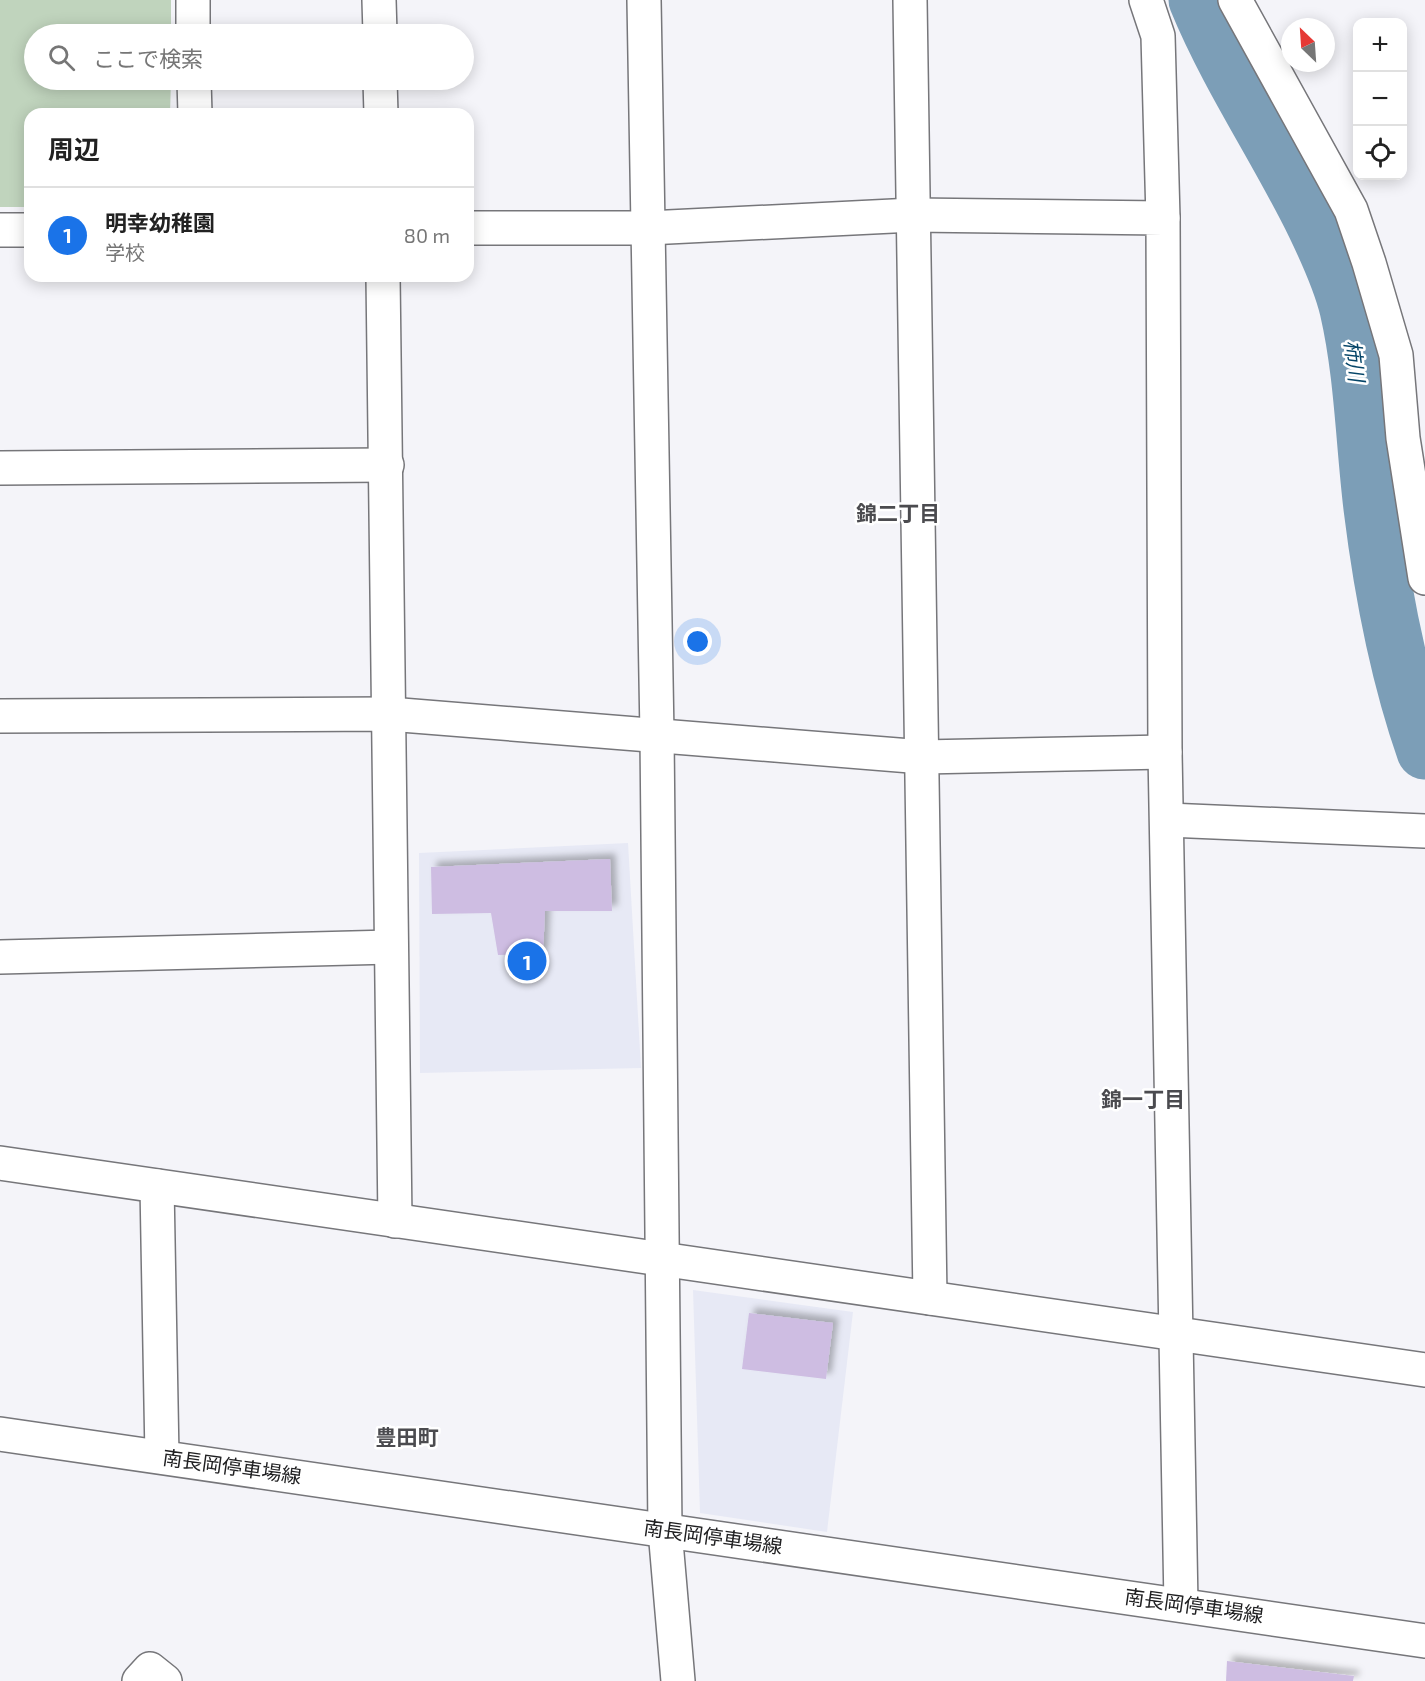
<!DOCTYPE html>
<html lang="ja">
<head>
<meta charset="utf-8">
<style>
	body { margin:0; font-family:"Exo 2","Noto Sans JP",sans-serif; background:#f2f2f2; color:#222 }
	.controls { position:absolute; right:18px; top:18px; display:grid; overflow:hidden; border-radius:12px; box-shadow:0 3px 15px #0003 }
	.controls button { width:54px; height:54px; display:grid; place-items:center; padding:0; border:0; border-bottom:2px solid #e0e0e0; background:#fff; color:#222; font:30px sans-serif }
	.compass { position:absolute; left:1281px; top:18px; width:54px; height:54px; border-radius:50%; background:#fff; box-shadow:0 3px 15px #0003; rotate:335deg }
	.you { position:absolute; left:698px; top:642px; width:21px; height:21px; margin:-15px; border:4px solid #fff; border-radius:50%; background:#1a73e8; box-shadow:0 0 0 9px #1a73e833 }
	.badge { display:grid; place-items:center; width:39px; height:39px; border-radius:50%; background:#1a73e8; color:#fff; font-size:20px; font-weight:700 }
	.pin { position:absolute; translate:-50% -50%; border:3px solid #fff; box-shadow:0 2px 6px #0006 }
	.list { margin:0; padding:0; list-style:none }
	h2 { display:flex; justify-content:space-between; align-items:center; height:78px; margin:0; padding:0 24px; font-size:26px }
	h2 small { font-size:20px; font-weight:400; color:#767676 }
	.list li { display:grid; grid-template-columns:39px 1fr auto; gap:18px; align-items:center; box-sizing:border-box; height:96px; padding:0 24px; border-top:2px solid #e0e0e0 }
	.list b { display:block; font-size:22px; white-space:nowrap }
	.list p { margin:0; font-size:20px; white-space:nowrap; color:#767676 }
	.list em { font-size:20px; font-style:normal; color:#767676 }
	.icon { flex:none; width:33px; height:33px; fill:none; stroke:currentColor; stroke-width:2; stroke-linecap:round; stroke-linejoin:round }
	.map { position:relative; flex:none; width:1425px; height:1681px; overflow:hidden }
	.search { position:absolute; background:#fff; box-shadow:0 3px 15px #0003; left:24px; top:24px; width:450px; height:66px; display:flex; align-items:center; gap:15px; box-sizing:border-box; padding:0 21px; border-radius:33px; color:#767676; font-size:22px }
	.panel { position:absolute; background:#fff; box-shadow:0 3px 15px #0003; left:24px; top:108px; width:450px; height:174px; border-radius:18px }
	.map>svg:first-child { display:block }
	.built { fill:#e7e9f5 }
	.green { fill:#c0d4bd }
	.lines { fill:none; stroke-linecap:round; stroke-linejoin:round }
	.river { stroke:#7c9eb7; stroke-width:57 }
	.building { fill:#cebde2; filter:url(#shadow) }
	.street-casing { stroke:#76767a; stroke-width:36 }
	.secondary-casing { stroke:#76767a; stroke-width:36 }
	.street { stroke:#fff; stroke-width:33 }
	.secondary { stroke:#fff; stroke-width:33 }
	.labels { text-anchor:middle; stroke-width:5; stroke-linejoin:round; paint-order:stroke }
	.street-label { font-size:20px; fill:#202022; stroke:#fff }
	.water-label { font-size:21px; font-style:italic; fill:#054568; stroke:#fff }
	.neighbourhood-label { font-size:21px; font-weight:bold; fill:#4b4b4f; stroke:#fff }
</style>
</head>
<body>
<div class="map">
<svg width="1425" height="1681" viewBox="0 0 1425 1681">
	<defs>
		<filter id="shadow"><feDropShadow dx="5.5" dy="-5.5" stdDeviation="3" flood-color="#0004"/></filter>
	</defs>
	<rect width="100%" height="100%" fill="#f4f4f9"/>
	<g class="built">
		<polygon points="628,843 641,1068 420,1073 419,853"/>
		<polygon points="693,1290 853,1312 827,1532 700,1513"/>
	</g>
	<polygon class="green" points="0,0 171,0 171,34 34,34 34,80 171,80 170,114 30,114 30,207 0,207"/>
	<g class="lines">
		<path class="river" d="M1197 0C1229 78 1278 149 1315 225 1328 252 1341 280 1348 309 1363 374 1364 442 1372 508 1382 589 1398 674 1425 751"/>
	</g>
	<g class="building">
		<polygon points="610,859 612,911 545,911 543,954 498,955 491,913 432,914 431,867"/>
		<polygon points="749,1313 833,1323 826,1379 742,1369"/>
		<polygon points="1227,1661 1354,1676 1353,1681 1226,1681"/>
	</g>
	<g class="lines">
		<g class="street-casing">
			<g id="street">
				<polyline points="193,0 193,34"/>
				<polyline points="379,0 380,34"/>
				<polyline points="910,0 930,1298"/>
				<polyline points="1146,0 1158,36 1163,218"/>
				<polyline points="1235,0 1351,210 1369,263 1396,355 1403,438 1425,578"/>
				<polyline points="194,80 195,114"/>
				<polyline points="380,80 381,114"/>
				<polyline points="468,228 648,228 913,215 1163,218 1165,752 1181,1604"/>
				<polyline points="0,230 30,230"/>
				<polyline points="383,276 395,1221"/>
				<polyline points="0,468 387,465"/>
				<polyline points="0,716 389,714 923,757 1165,752"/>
				<polyline points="1168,820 1425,831"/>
				<polyline points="0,957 391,947"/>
				<polyline points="0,1163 1425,1370"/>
				<polyline points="157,1186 162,1457"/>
				<polyline points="139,1681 150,1669 165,1681"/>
			</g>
		</g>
		<g class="secondary-casing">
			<g id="secondary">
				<polyline points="644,0 657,735 665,1530 678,1681"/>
				<polyline points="0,1434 1425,1641"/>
			</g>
		</g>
		<use href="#street" class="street"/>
		<use href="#secondary" class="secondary"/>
	</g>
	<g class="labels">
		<g class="street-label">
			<text transform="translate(232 1467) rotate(8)" y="7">南長岡停車場線</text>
			<text transform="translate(713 1537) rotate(8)" y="7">南長岡停車場線</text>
			<text transform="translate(1194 1606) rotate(8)" y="7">南長岡停車場線</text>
		</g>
		<g class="water-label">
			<text transform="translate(1354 361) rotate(83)" y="7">柿川</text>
		</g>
		<g class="neighbourhood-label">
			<text x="898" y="521">錦二丁目</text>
			<text x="1143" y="1107">錦一丁目</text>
			<text x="407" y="1445">豊田町</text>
		</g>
	</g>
</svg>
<div class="controls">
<button>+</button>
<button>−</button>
<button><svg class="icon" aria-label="locate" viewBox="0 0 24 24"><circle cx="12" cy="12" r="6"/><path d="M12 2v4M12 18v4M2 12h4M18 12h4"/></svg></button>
</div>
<svg class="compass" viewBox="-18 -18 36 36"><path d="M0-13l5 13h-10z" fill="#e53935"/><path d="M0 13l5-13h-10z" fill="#767676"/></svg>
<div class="you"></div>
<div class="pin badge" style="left:527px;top:961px">1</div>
<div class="search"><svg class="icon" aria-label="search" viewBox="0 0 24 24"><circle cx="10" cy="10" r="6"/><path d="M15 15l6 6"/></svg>ここで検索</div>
<section class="panel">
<h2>周辺<small></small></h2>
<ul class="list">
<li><span class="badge">1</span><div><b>明幸幼稚園</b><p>学校</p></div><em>80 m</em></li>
</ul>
</section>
</div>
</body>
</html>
